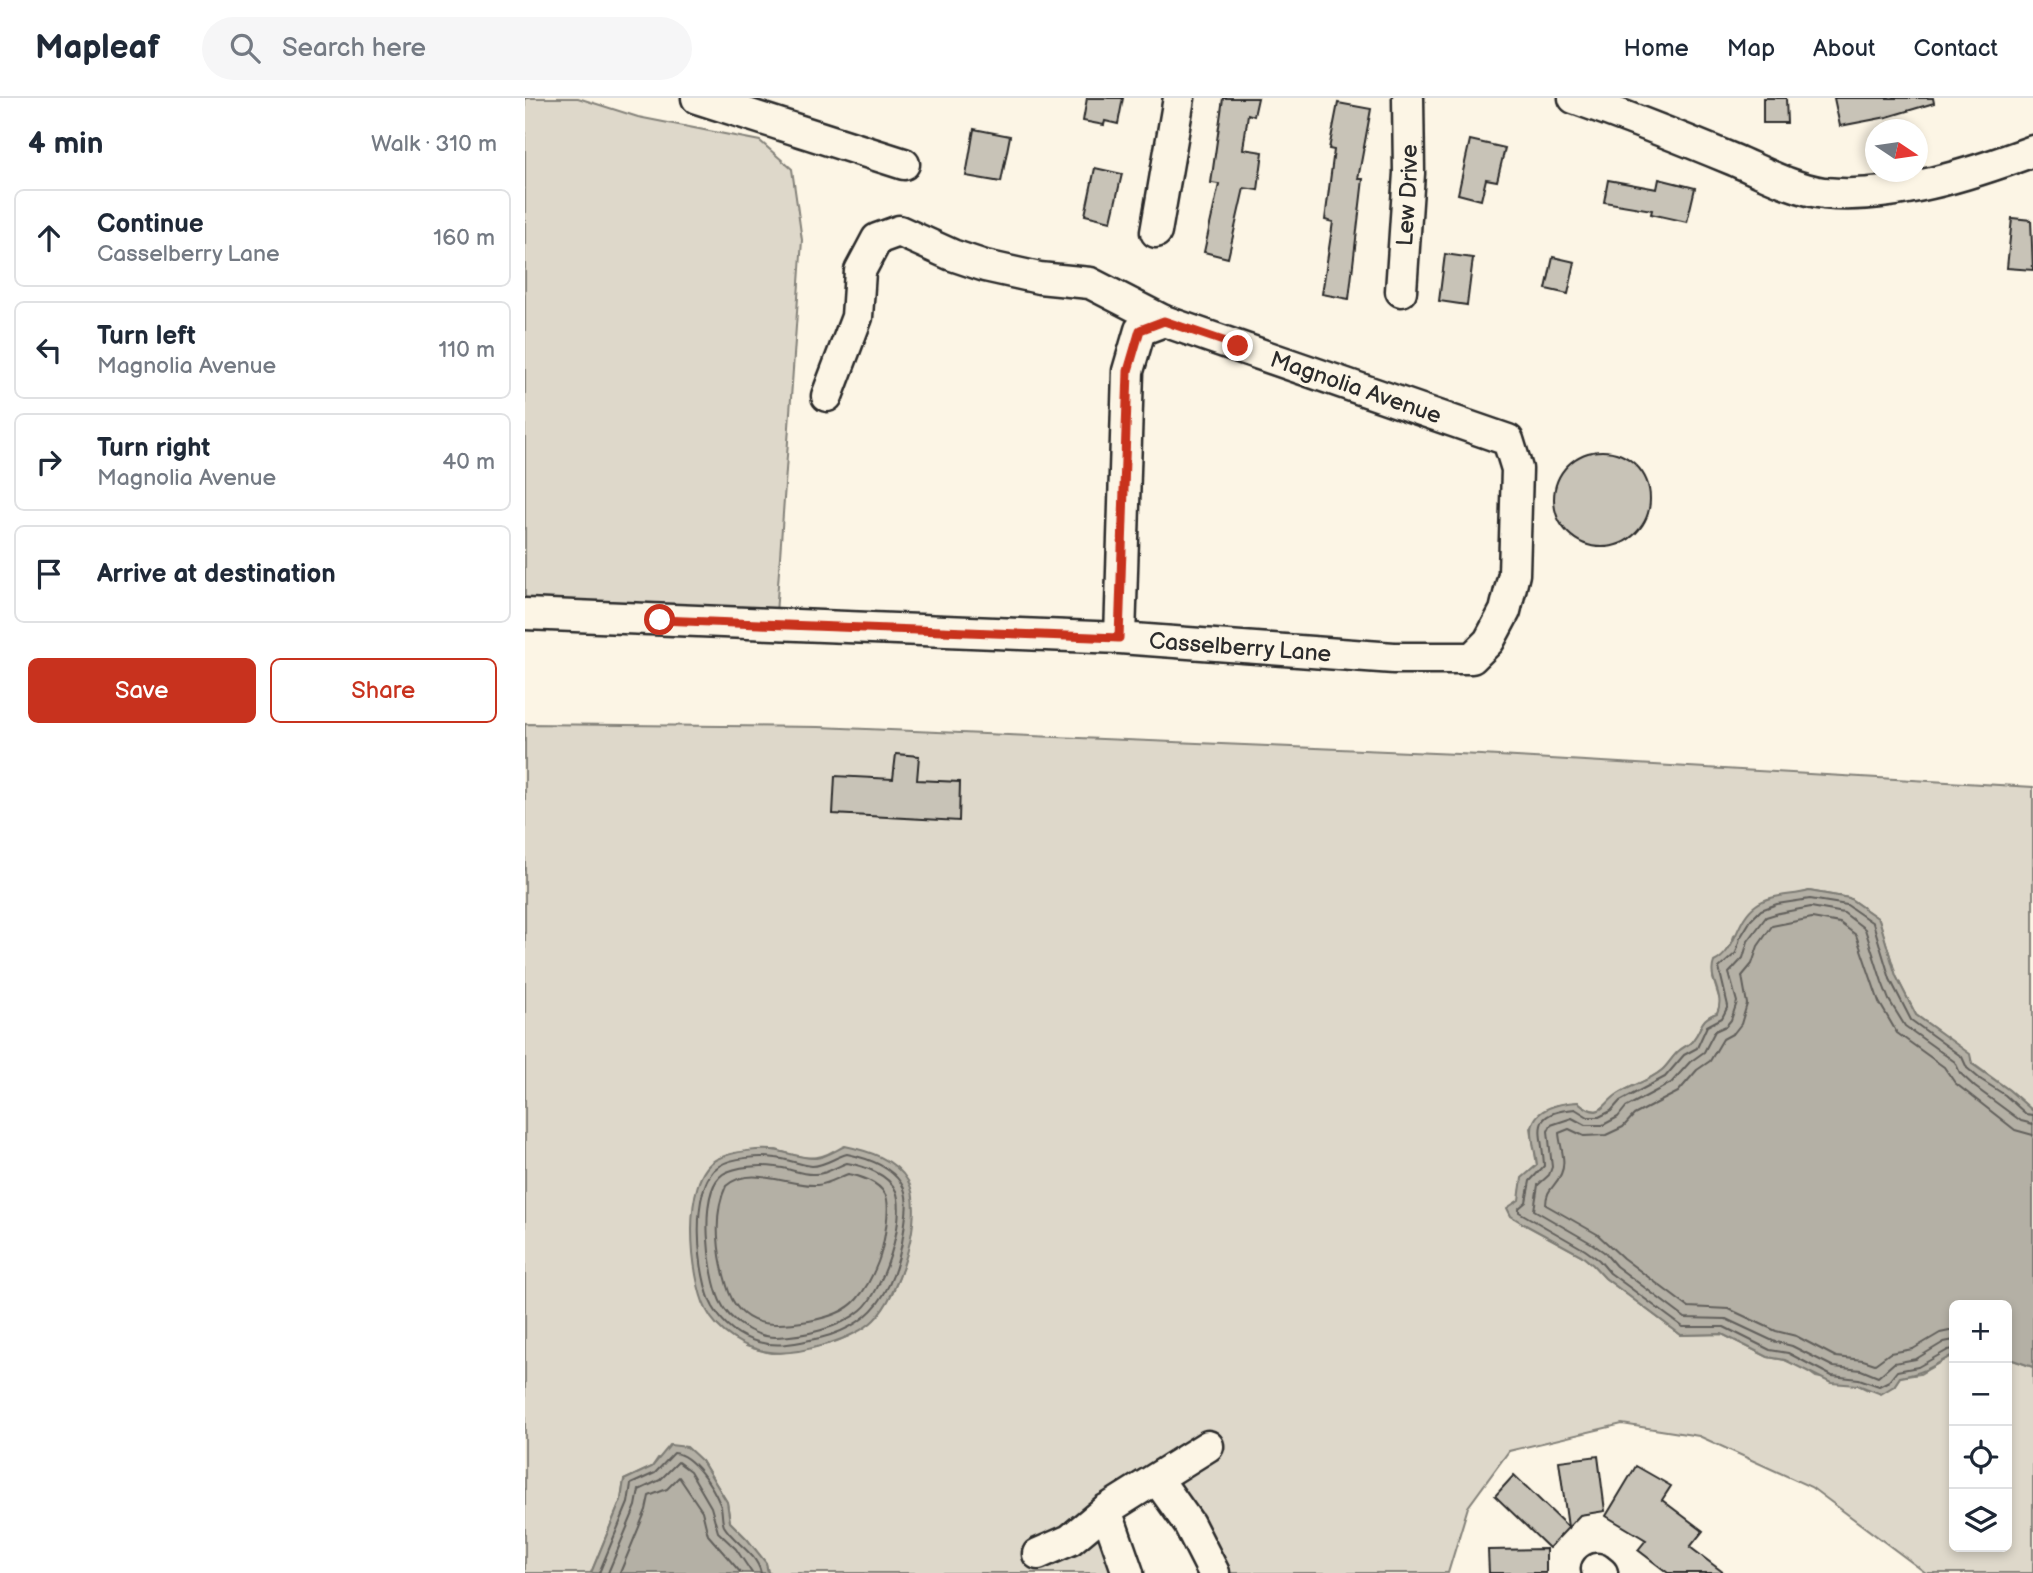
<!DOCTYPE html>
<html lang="en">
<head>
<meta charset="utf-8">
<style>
	body { margin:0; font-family:"Balsamiq Sans",sans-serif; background:#f6f6f7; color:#1f2937 }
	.controls { position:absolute; right:21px; bottom:21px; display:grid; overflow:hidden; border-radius:10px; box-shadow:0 4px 10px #0003 }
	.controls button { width:63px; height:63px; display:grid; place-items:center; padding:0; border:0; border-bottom:2px solid #e0e1e3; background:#fff; color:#1f2937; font:35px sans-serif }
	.compass { position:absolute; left:1340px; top:21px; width:63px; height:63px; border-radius:50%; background:#fff; box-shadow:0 4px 10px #0003; rotate:103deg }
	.stop { position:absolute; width:21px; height:21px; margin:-16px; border:5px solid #c8321e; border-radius:50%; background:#fff }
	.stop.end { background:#c8321e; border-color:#fff; box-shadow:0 2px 7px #0008 }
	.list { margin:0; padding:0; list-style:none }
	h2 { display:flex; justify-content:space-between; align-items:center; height:91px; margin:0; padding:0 28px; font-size:30px }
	h2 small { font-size:23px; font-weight:400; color:#747a83 }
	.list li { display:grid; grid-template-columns:46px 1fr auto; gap:21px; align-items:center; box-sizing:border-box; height:98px; margin:0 14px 14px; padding:0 14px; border:2px solid #e0e1e3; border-radius:10px }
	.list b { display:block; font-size:26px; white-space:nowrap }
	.list p { margin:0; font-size:23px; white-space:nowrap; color:#747a83 }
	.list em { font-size:23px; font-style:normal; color:#747a83 }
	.actions { display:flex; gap:14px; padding:21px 28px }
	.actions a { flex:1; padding:16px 0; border:2px solid #c8321e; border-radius:10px; text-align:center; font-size:24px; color:#c8321e }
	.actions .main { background:#c8321e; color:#fff }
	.icon { flex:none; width:38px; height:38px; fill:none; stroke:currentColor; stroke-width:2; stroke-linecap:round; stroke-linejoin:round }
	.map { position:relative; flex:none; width:1508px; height:1475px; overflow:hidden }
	header { display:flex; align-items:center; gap:42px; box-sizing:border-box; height:98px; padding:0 35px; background:#fff; border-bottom:2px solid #e0e1e3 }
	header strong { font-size:33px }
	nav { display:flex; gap:38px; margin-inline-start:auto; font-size:24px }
	.search { width:490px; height:63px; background:#f6f6f7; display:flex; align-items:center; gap:18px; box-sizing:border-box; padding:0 24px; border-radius:38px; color:#747a83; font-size:26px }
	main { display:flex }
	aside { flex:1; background:#fff }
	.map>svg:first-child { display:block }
	.green { fill:#ded8ca; stroke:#84827a; stroke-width:2; fill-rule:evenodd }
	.water { fill:#b4b0a5; stroke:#7d7b74; stroke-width:2 }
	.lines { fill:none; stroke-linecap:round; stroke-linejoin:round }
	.shore { stroke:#62605c; stroke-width:2 }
	.building { fill:#c8c3b7; stroke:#2b2b2b; stroke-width:2 }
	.minor-casing { stroke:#2b2b2b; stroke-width:35 }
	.minor { stroke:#fcf5e5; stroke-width:30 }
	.route { stroke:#c8321e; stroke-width:9 }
	.labels { text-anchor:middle; stroke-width:7; stroke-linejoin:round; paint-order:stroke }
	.street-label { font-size:23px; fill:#2b2b2b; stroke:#fcf5e5 }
</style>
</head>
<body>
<header>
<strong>Mapleaf</strong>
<div class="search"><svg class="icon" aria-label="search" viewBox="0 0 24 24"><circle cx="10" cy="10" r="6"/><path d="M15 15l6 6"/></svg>Search here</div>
<nav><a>Home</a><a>Map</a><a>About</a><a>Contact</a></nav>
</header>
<main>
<aside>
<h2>4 min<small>Walk · 310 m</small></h2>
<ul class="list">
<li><svg class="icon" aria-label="ahead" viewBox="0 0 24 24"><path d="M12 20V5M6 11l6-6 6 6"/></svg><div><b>Continue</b><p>Casselberry Lane</p></div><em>160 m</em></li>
<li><svg class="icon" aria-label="left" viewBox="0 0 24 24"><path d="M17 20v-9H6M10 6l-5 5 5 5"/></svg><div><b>Turn left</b><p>Magnolia Avenue</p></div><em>110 m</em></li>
<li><svg class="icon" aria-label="right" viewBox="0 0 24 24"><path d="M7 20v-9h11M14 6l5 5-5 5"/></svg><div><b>Turn right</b><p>Magnolia Avenue</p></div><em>40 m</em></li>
<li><svg class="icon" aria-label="arrive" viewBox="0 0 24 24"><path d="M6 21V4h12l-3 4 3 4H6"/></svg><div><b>Arrive at destination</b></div></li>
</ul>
<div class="actions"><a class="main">Save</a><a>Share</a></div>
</aside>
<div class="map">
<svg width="1508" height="1475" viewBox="0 0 1508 1475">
	<rect width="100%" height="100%" fill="#fcf5e5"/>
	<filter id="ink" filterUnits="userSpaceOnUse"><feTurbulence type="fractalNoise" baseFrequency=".0143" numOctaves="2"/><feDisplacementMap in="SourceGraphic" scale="14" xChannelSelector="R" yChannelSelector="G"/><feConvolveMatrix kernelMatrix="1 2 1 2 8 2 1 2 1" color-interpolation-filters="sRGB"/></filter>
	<g filter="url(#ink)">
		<g class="green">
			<polygon points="0,0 53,0 113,19 235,43 267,71 277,142 251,516 0,506"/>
			<path d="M0 626 294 629 956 657 1508 689V1013L1484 992 1447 965 1444 956 1391 917 1371 878 1354 821 1324 800 1284 793 1271 797 1209 838C1204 853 1194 866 1188 880L1196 906 1192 915C1173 922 1179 929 1168 942 1165 947 1159 948 1155 952 1148 957 1144 966 1137 972 1124 983 1107 987 1093 996 1077 1006 1077 1023 1053 1004L1028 1008 1006 1030 1012 1067C991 1085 994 1098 997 1125L1056 1157 1068 1167 1080 1180 1156 1237 1197 1236 1243 1259 1260 1262 1277 1269 1291 1279 1333 1287 1343 1292 1369 1288 1375 1279 1395 1276 1429 1256V1449H1482V1260L1508 1269V1475H1401L1286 1389 1174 1338 1097 1326 984 1353 943 1409 923 1475H700L647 1384 699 1350 685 1334 538 1434 497 1451 508 1469 575 1431 591 1475H243L241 1465 222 1441 205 1424 202 1404 177 1363 133 1360 127 1369 99 1382 96 1402 66 1475H0ZM251 1052C271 1058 289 1065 308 1053L388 1116C379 1182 363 1236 289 1249 276 1251 260 1256 246 1255 238 1254 229 1250 221 1248L210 1055Z"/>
		</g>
		<g class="water">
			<path d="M1284 793 1324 800 1354 821 1371 878 1391 917 1445 956 1447 966 1484 992 1508 1013V1269L1482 1260V1207H1429V1256C1409 1268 1399 1275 1375 1279L1369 1288 1356 1296 1333 1287 1306 1285 1260 1262 1243 1259 1197 1236 1156 1237 1080 1180 1068 1167 1056 1157 997 1125 986 1118 982 1110 994 1102 997 1080 1012 1067C1011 1055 1007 1045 1007 1034 1006 1010 1035 1005 1053 1004 1077 1024 1077 1006 1093 996 1107 987 1124 983 1137 972 1144 966 1148 957 1155 952 1160 948 1165 947 1168 942 1179 928 1173 922 1192 915 1201 896 1182 882 1189 864 1212 853 1210 822 1231 807 1245 796 1268 798 1284 793Z"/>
			<path d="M320 1048C344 1053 370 1061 383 1083 401 1114 374 1198 349 1222 330 1241 272 1258 245 1254 219 1251 193 1235 181 1211 166 1181 155 1080 192 1061 208 1053 237 1050 254 1053 266 1056 279 1061 291 1060 301 1059 311 1052 320 1048Z"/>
			<polygon points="145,1347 162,1349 177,1363 202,1404 205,1424 222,1441 241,1465 243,1475 66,1475 96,1402 99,1382 127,1369"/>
		</g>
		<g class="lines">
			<g class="shore">
				<path d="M322 1056C342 1060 364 1067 376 1085 385 1098 381 1117 379 1132 371 1192 348 1231 285 1242 267 1246 251 1249 233 1244 214 1239 198 1226 188 1209 173 1182 163 1087 194 1068 207 1059 236 1058 251 1060 263 1061 275 1067 287 1068 300 1068 310 1059 322 1056Z"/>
				<path d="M322 1065C339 1068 363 1076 371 1093 382 1120 358 1194 336 1212 314 1231 279 1238 251 1239 229 1239 204 1223 195 1203 184 1179 172 1093 198 1076 211 1068 237 1067 251 1069 263 1070 275 1076 287 1076 301 1077 310 1069 322 1065Z"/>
				<path d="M323 1076C336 1078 353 1084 360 1096 367 1107 358 1151 353 1164 348 1177 341 1191 332 1201 320 1215 301 1220 284 1223 248 1229 214 1231 202 1188 193 1158 187 1117 201 1088 225 1066 265 1089 292 1087 304 1086 312 1080 323 1076Z"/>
				<path d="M1429 1232 1415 1235 1388 1251 1365 1255 1350 1266 1338 1262 1311 1259 1271 1238 1251 1233 1204 1211 1163 1209 1098 1160 1072 1136 1021 1107C1021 1090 1030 1090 1036 1076 1042 1063 1035 1049 1034 1035L1044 1031 1059 1038 1081 1037 1098 1029 1109 1017 1153 994 1172 972 1185 963 1198 941 1209 935 1216 926 1222 906 1217 878 1227 866 1233 848 1247 828 1287 820 1315 825 1331 837 1354 904 1372 935 1419 969 1430 985 1490 1032 1508 1037"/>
				<polyline points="1429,1242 1419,1244 1391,1261 1369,1265 1353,1279 1336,1272 1309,1269 1267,1248 1248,1243 1201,1221 1160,1220 1091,1168 1079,1154 1066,1145 1009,1112 1013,1087 1024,1077 1027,1069 1023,1033 1026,1027 1047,1020 1060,1027 1078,1027 1093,1019 1101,1009 1146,985 1165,964 1179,954 1190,933 1201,928 1206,922 1212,904 1204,875 1218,860 1223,843 1241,819 1254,815 1286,809 1319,815 1340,831 1357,884 1364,902 1380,928 1430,964 1435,975 1450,989 1496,1023 1508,1026"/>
				<path d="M1429 1251 1423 1252 1393 1269 1372 1273 1364 1283 1354 1288 1334 1281 1307 1278 1263 1255 1245 1252 1199 1229H1158L1085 1175 1074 1162 1060 1152 994 1114V1110L1001 1104 1005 1083 1019 1068C1018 1034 1001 1015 1050 1011L1063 1019H1074L1086 1013 1095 1003 1140 979 1159 957 1172 950 1182 928 1197 920 1203 908 1194 870 1211 855 1215 840 1226 822 1236 812 1252 806 1285 801 1322 807 1348 825 1365 881 1386 922 1437 959 1442 970 1455 981 1480 997 1501 1016 1508 1017"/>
				<path d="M74 1475 103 1405 106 1386 130 1375 149 1355C168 1357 188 1389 195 1406 198 1413 196 1421 199 1428 209 1445 231 1454 236 1475"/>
				<polyline points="83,1475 111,1408 114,1392 135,1382 153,1364 165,1373 186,1409 193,1434 211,1451 227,1475"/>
				<polyline points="95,1475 121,1412 124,1398 142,1391 154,1379 177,1413 183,1437 216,1475"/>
			</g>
		</g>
		<g class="building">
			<polygon points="562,0 598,0 593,26 580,23 579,27 558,23"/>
			<polygon points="698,0 733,0 729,18 723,16 718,51 738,54 733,92 719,90 703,160 679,154 694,86 686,85"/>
			<polygon points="1238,0 1261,0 1262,25 1238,25"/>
			<polygon points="1309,0 1408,0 1409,5 1362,19 1315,28"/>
			<polygon points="813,5 846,11 833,81 838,81 824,201 797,196 808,124 800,122 809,52 804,51"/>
			<polygon points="449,31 485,38 476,84 441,78"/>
			<polygon points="945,42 980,50 972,83 961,81 956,102 933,96"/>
			<polygon points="570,70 597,76 586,123 560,117"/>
			<polygon points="1134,81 1170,90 1162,124 1126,116 1127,112 1079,104 1083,82 1132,91"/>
			<polygon points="1487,120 1506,122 1508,172 1482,170"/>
			<polygon points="920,156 948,160 942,207 914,203"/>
			<polygon points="1028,159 1050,164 1043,196 1021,191"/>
			<circle cx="1077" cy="401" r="48"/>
			<polygon points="371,656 394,658 392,682 435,684 434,723 308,716 310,678 368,681"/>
			<polygon points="1073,1358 1080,1413 1055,1417 1024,1450 970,1398 989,1377 1043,1429 1034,1363"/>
			<polygon points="1111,1368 1146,1388 1137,1402 1178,1433 1165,1449 1199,1475 1143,1475 1113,1452 1121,1442 1081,1418"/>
			<polygon points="1021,1451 1021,1475 964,1475 963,1452"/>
		</g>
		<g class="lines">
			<g class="minor-casing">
				<g id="minor">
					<polyline points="172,0 379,66"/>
					<path d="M1049 0C1103 19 1156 40 1209 62 1237 74 1269 91 1299 95 1366 102 1446 76 1508 53"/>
					<polyline points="631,134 654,0"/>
					<path id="s1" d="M876 193 884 75 883 0"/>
					<polyline points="302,298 332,219 335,173 352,141 374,133 427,157 460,168 514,180 565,185 639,223"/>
					<path id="s2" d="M0 516 595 540 869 560H947L964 543 980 513 989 476 992 371 983 342 639 223 615 232 603 273 595 540"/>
					<polyline points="632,1381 664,1426 689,1475"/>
					<polyline points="581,1412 603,1475"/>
					<polyline points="513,1456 545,1442 581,1412 683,1348"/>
					<polyline points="1072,1471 1077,1475"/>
				</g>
			</g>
			<use href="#minor" class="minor"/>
		</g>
	</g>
	<g class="lines" filter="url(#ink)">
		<polyline class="route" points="135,522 594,540 603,273 615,232 639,223 713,248"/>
	</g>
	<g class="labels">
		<g class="street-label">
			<text dy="8" stroke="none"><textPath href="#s1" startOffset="96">Lew Drive</textPath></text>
			<text transform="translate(831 289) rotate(19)" y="8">Magnolia Avenue</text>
			<text dy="8" stroke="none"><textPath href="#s2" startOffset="716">Casselberry Lane</textPath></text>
		</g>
	</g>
</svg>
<div class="controls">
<button>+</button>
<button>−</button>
<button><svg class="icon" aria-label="locate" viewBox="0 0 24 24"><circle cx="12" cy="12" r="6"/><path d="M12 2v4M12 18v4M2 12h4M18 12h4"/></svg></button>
<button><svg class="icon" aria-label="layers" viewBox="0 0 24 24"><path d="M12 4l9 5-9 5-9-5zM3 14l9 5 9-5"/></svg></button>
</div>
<svg class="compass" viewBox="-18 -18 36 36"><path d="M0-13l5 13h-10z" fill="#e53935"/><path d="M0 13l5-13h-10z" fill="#747a83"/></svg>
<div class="stop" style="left:135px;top:522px"></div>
<div class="stop end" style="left:713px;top:248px"></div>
</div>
</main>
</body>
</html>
